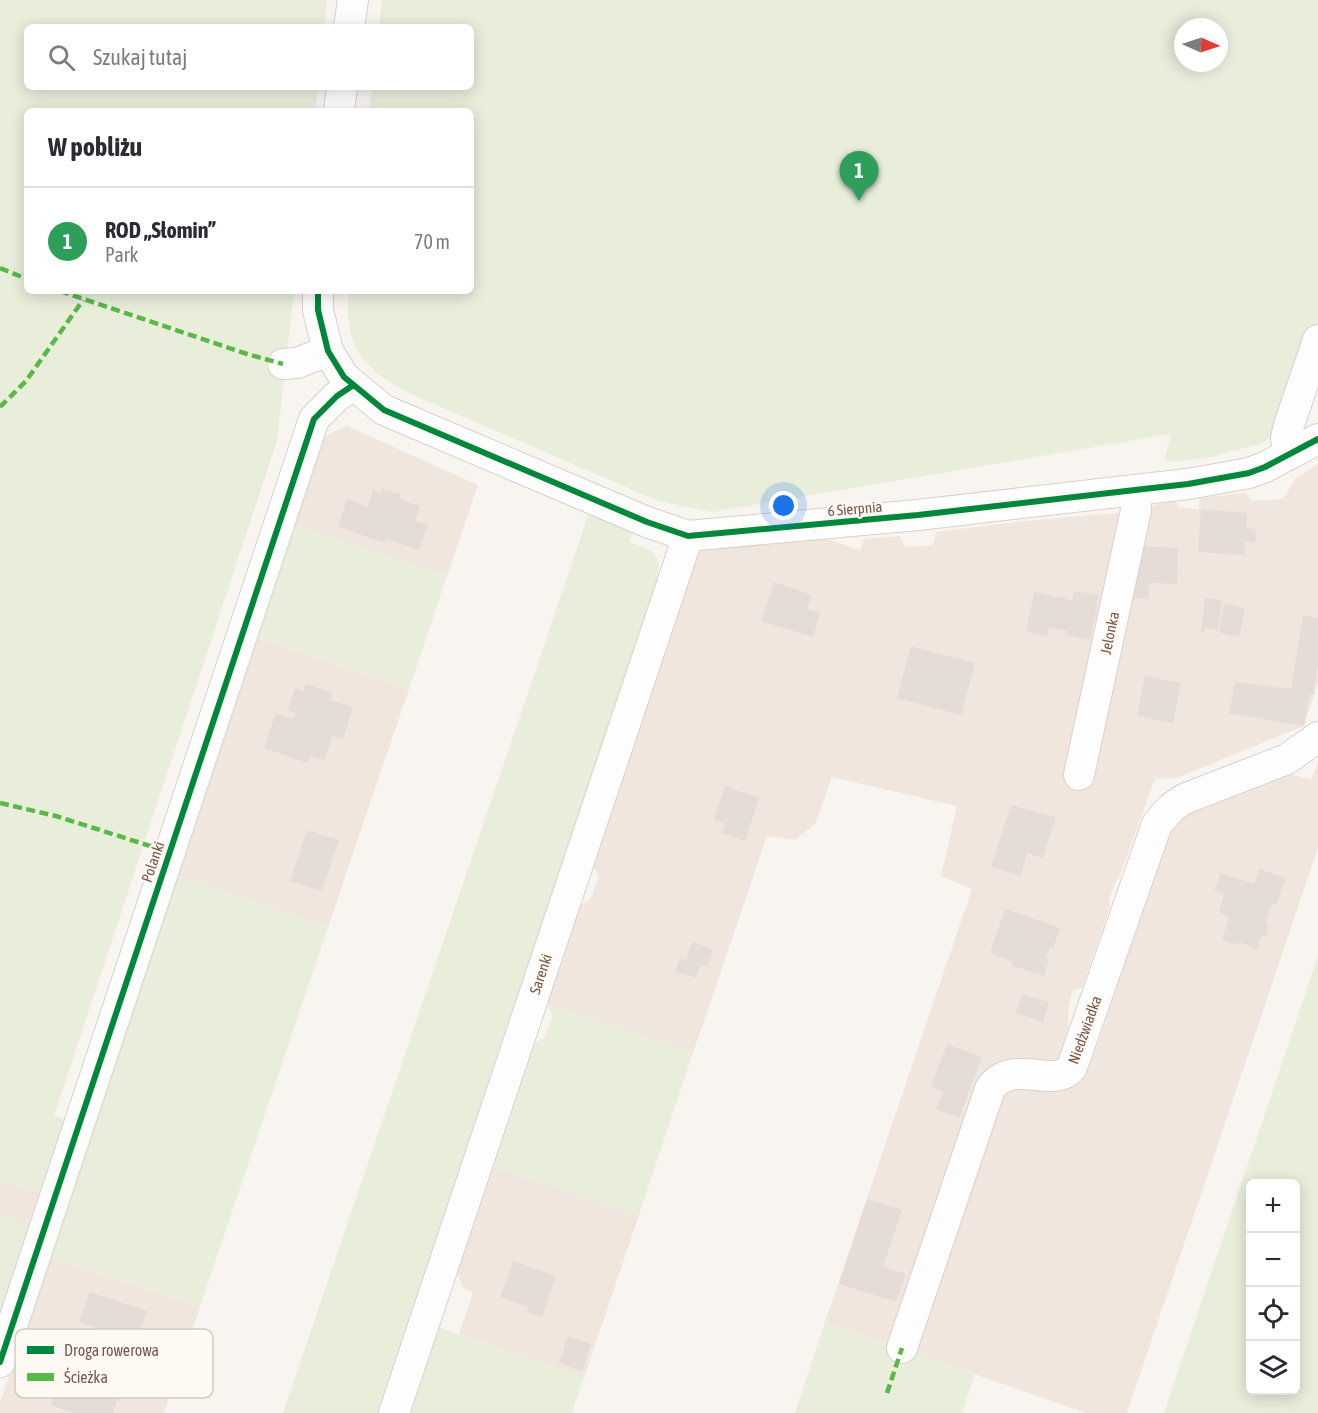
<!DOCTYPE html>
<html lang="pl">
<head>
<meta charset="utf-8">
<style>
	body { margin:0; font-family:"Asap Condensed",sans-serif; background:#f7f7f7; color:#2b2b33 }
	.controls { position:absolute; right:18px; bottom:18px; display:grid; overflow:hidden; border-radius:9px; box-shadow:0 3px 15px #0003 }
	.controls button { width:54px; height:54px; display:grid; place-items:center; padding:0; border:0; border-bottom:2px solid #e1e1e2; background:#fff; color:#2b2b33; font:30px sans-serif }
	.compass { position:absolute; left:1174px; top:18px; width:54px; height:54px; border-radius:50%; background:#fff; box-shadow:0 3px 15px #0003; rotate:93deg }
	.you { position:absolute; left:784px; top:506px; width:21px; height:21px; margin:-15px; border:4px solid #fff; border-radius:50%; background:#1a73e8; box-shadow:0 0 0 9px #1a73e833 }
	.badge { display:grid; place-items:center; width:39px; height:39px; border-radius:50%; background:#ea580c; color:#fff; font-size:20px; font-weight:700 }
	.pin { position:absolute; translate:-50% -50px; filter:drop-shadow(0 2px 3px #0008) }
	.pin::after { content:''; position:absolute; top:32px; width:21px; height:18px; background:inherit; clip-path:polygon(0 0,100% 0,50% 100%) }
	.list { margin:0; padding:0; list-style:none }
	h2 { display:flex; justify-content:space-between; align-items:center; height:78px; margin:0; padding:0 24px; font-size:26px }
	h2 small { font-size:20px; font-weight:400; color:#7c7c81 }
	.list li { display:grid; grid-template-columns:39px 1fr auto; gap:18px; align-items:center; box-sizing:border-box; height:108px; padding:0 24px; border-top:2px solid #e1e1e2 }
	.list b { display:block; font-size:22px; white-space:nowrap }
	.list p { margin:0; font-size:20px; white-space:nowrap; color:#7c7c81 }
	.list em { font-size:20px; font-style:normal; color:#7c7c81 }
	.icon { flex:none; width:33px; height:33px; fill:none; stroke:currentColor; stroke-width:2; stroke-linecap:round; stroke-linejoin:round }
	.map { position:relative; flex:none; width:1318px; height:1413px; overflow:hidden }
	.search { position:absolute; background:#fff; box-shadow:0 3px 15px #0003; left:24px; top:24px; width:450px; height:66px; display:flex; align-items:center; gap:15px; box-sizing:border-box; padding:0 21px; border-radius:9px; color:#7c7c81; font-size:22px }
	.panel { position:absolute; background:#fff; box-shadow:0 3px 15px #0003; left:24px; top:108px; width:450px; height:186px; border-radius:9px }
	.map>svg:first-child { display:block }
	.residential { fill:#f1e6de }
	.green { fill:#e9eedb; fill-rule:evenodd }
	.building { fill:#e5dcd7 }
	.lines { fill:none; stroke-linecap:round; stroke-linejoin:round }
	.minor-casing { stroke:#d8d1ce; stroke-width:32 }
	.minor { stroke:#fefdfd; stroke-width:30 }
	.quiet { stroke:#58b947; stroke-width:4.5; stroke-dasharray:9 4.5; stroke-linecap:butt }
	.cycleway-casing { stroke:#fef9f3; stroke-width:10 }
	.cycleway { stroke:#00873e; stroke-width:6 }
	.labels { text-anchor:middle; stroke-width:4.5; stroke-linejoin:round; paint-order:stroke }
	.street-label { font-size:15px; fill:#78584f; stroke:#fef9f3 }
	.key { fill:#fef9f3; stroke:#d6c9c2; stroke-width:1.5 }
	.key-label { font-size:16px; fill:#78584f }
</style>
</head>
<body>
<div class="map">
<svg width="1318" height="1413" viewBox="0 0 1318 1413">
	<rect width="100%" height="100%" fill="#f8f4f0"/>
	<g class="residential">
		<polygon points="347,426 478,485 447,576 294,525 323,437"/>
		<polygon points="1318,464 1318,683 1304,726 1176,778 1155,779 1119,878 1116,881 1109,900 1110,906 1082,988 1073,990 1069,1006 1068,1028 1064,1041 1067,1052 1085,1057 1095,1052 1166,840 1179,819 1192,809 1287,773 1311,780 1318,762 1318,848 1127,1413 1086,1413 825,1322 972,889 941,876 957,806 832,777 815,824 795,840 767,836 693,1053 547,1005 580,905 590,900 599,877 593,866 699,550 827,539 860,550 864,539 899,536 905,547 933,545 936,532 1024,521 1127,512 1176,500 1179,508 1199,509 1199,498 1245,493 1252,501 1283,499 1296,478"/>
		<polygon points="257,638 409,689 328,927 177,876"/>
		<polygon points="0,1098 68,1121 24,1253 0,1245"/>
		<polygon points="493,1167 639,1215 584,1378 459,1334 473,1293 463,1288 457,1273"/>
		<polygon points="49,1257 200,1307 164,1413 0,1413 0,1403"/>
	</g>
	<g class="green">
		<polygon points="0,0 327,0 324,27 27,27 27,87 318,87 315,111 27,111 27,291 294,291 277,441 54,1116 68,1121 43,1195 0,1180"/>
		<path d="M382 0H1318V320L1285 417 1275 434 1263 443 1211 457 1175 462 1164 460 1171 434 712 512 658 501 413 395C364 371 343 348 349 291H471V111H369L372 87H471V27H379ZM1183 27H1219V63H1183Z"/>
		<polygon points="589,513 632,531 629,542 650,550 654,554 659,563 654,604 382,1413 283,1413"/>
		<polygon points="294,525 447,576 409,689 257,638"/>
		<polygon points="177,876 328,927 200,1307 49,1257"/>
		<path d="M1318 956V1413H1164ZM1250 1184H1296V1390H1250Z"/>
		<polygon points="547,1005 693,1053 639,1215 493,1167 534,1043 545,1037 553,1016"/>
		<polygon points="0,1212 32,1228 0,1323"/>
		<polygon points="825,1322 975,1373 962,1413 795,1413"/>
		<polygon points="438,1327 584,1378 572,1413 409,1413"/>
	</g>
	<g class="building">
		<polygon points="382,489 400,494 399,499 420,506 415,521 428,525 419,550 386,539 385,543 338,527 347,499 368,507 373,490 381,493"/>
		<polygon points="1201,509 1247,513 1246,528 1256,529 1255,542 1245,542 1245,555 1198,552"/>
		<polygon points="1138,546 1178,548 1177,584 1149,583 1149,599 1128,598 1129,582 1136,582"/>
		<polygon points="774,582 812,595 807,609 820,613 813,637 761,621"/>
		<polygon points="1074,591 1099,595 1090,640 1066,635 1067,631 1049,628 1048,636 1026,632 1034,592 1072,600"/>
		<polygon points="1205,598 1222,600 1218,630 1205,628 1205,632 1201,632"/>
		<polygon points="1224,604 1245,608 1239,637 1219,633"/>
		<polygon points="1303,615 1318,618 1318,665 1313,695 1310,694 1304,726 1229,713 1235,682 1291,689"/>
		<polygon points="911,646 975,663 961,715 897,698"/>
		<polygon points="1145,676 1181,683 1173,723 1137,716"/>
		<polygon points="306,684 332,693 330,700 353,707 343,739 333,736 324,760 311,756 308,763 264,748 276,713 294,719 296,713 288,710 295,688 303,691"/>
		<polygon points="725,786 759,798 745,841 722,833 725,824 714,819"/>
		<polygon points="1011,805 1056,817 1043,858 1027,853 1021,876 991,867"/>
		<polygon points="307,830 339,840 322,891 290,881"/>
		<polygon points="1259,869 1286,878 1276,905 1272,904 1265,925 1269,926 1266,937 1262,935 1257,949 1239,942 1237,945 1222,940 1229,917 1219,912 1224,894 1214,891 1221,873 1254,884"/>
		<polygon points="1005,909 1060,928 1053,948 1050,947 1046,958 1049,959 1044,976 1011,965 1012,961 990,953"/>
		<polygon points="692,942 713,949 708,967 700,965 696,978 675,972 680,958 686,960"/>
		<polygon points="1022,994 1049,1002 1043,1022 1016,1013"/>
		<polygon points="947,1044 982,1057 959,1118 936,1109 943,1092 931,1087"/>
		<polygon points="867,1199 902,1210 883,1267 906,1274 896,1302 839,1284"/>
		<polygon points="513,1261 556,1276 542,1317 527,1312 528,1307 500,1297"/>
		<polygon points="90,1292 147,1311 139,1335 143,1337 132,1367 137,1369 137,1371 131,1371 120,1402 117,1400 113,1413 74,1413 51,1405 61,1375 79,1381 97,1328 79,1322"/>
		<polygon points="568,1336 591,1344 582,1371 559,1363"/>
	</g>
	<g class="lines">
		<g class="minor-casing">
			<g id="minor">
				<polyline points="349,27 353,0"/>
				<polyline points="339,111 342,87"/>
				<polyline points="318,291 318,310 328,351 344,377 384,410 647,522 688,536 918,515 1135,490 1188,484 1249,473 1265,467 1318,439"/>
				<polyline points="283,364 297,363 328,351"/>
				<polyline points="1288,455 1286,438 1289,425 1318,340"/>
				<polyline points="1079,775 1136,510 1135,490"/>
				<path d="M902 1348 990 1089C1012 1056 1054 1091 1072 1067L1157 824 1171 808 1184 799 1287 759 1318 737"/>
				<polyline points="0,1362 314,419 337,396 352,386"/>
				<polyline points="394,1413 688,536"/>
			</g>
		</g>
		<use href="#minor" class="minor"/>
		<g class="quiet">
			<polyline points="0,268 27,279"/>
			<polyline points="60,291 247,354 283,364"/>
			<polyline points="0,407 26,381 83,300"/>
			<polyline points="0,803 56,816 169,852"/>
			<polyline points="887,1393 902,1348"/>
		</g>
		<g class="cycleway-casing">
			<g id="cycleway">
				<polyline points="318,291 318,310 328,351 344,377 384,410 647,522 688,536 918,515 1135,490 1188,484 1249,473 1265,467 1318,439"/>
				<polyline points="0,1362 314,419 337,396 352,386"/>
			</g>
		</g>
		<use href="#cycleway" class="cycleway"/>
	</g>
	<g class="labels">
		<g class="street-label">
			<text transform="translate(855 509) rotate(-5)" y="5">6 Sierpnia</text>
			<text transform="translate(1110 633) rotate(-78)" y="5">Jelonka</text>
			<text transform="translate(153 862) rotate(-71)" y="5">Polanki</text>
			<text transform="translate(541 974) rotate(-72)" y="5">Sarenki</text>
			<text transform="translate(1085 1030) rotate(-70)" y="5">Niedźwiadka</text>
		</g>
	</g>
	<rect x="15" y="1329" width="198" height="69" rx="9" class="key"/>
	<rect x="27" y="1346" width="27" height="8" fill="#00873e"/>
	<rect x="27" y="1373" width="27" height="8" fill="#58b947"/>
	<g class="key-label">
		<text x="64" y="1356">Droga rowerowa</text>
		<text x="64" y="1383">Ścieżka</text>
	</g>
</svg>
<div class="controls">
<button>+</button>
<button>−</button>
<button><svg class="icon" aria-label="locate" viewBox="0 0 24 24"><circle cx="12" cy="12" r="6"/><path d="M12 2v4M12 18v4M2 12h4M18 12h4"/></svg></button>
<button><svg class="icon" aria-label="layers" viewBox="0 0 24 24"><path d="M12 4l9 5-9 5-9-5zM3 14l9 5 9-5"/></svg></button>
</div>
<svg class="compass" viewBox="-18 -18 36 36"><path d="M0-13l5 13h-10z" fill="#e53935"/><path d="M0 13l5-13h-10z" fill="#7c7c81"/></svg>
<div class="you"></div>
<div class="pin badge" style="left:859px;top:201px;background:#2e9e5b">1</div>
<div class="search"><svg class="icon" aria-label="search" viewBox="0 0 24 24"><circle cx="10" cy="10" r="6"/><path d="M15 15l6 6"/></svg>Szukaj tutaj</div>
<section class="panel">
<h2>W pobliżu<small></small></h2>
<ul class="list">
<li><span class="badge" style="background:#2e9e5b">1</span><div><b>ROD „Słomin”</b><p>Park</p></div><em>70 m</em></li>
</ul>
</section>
</div>
</body>
</html>
